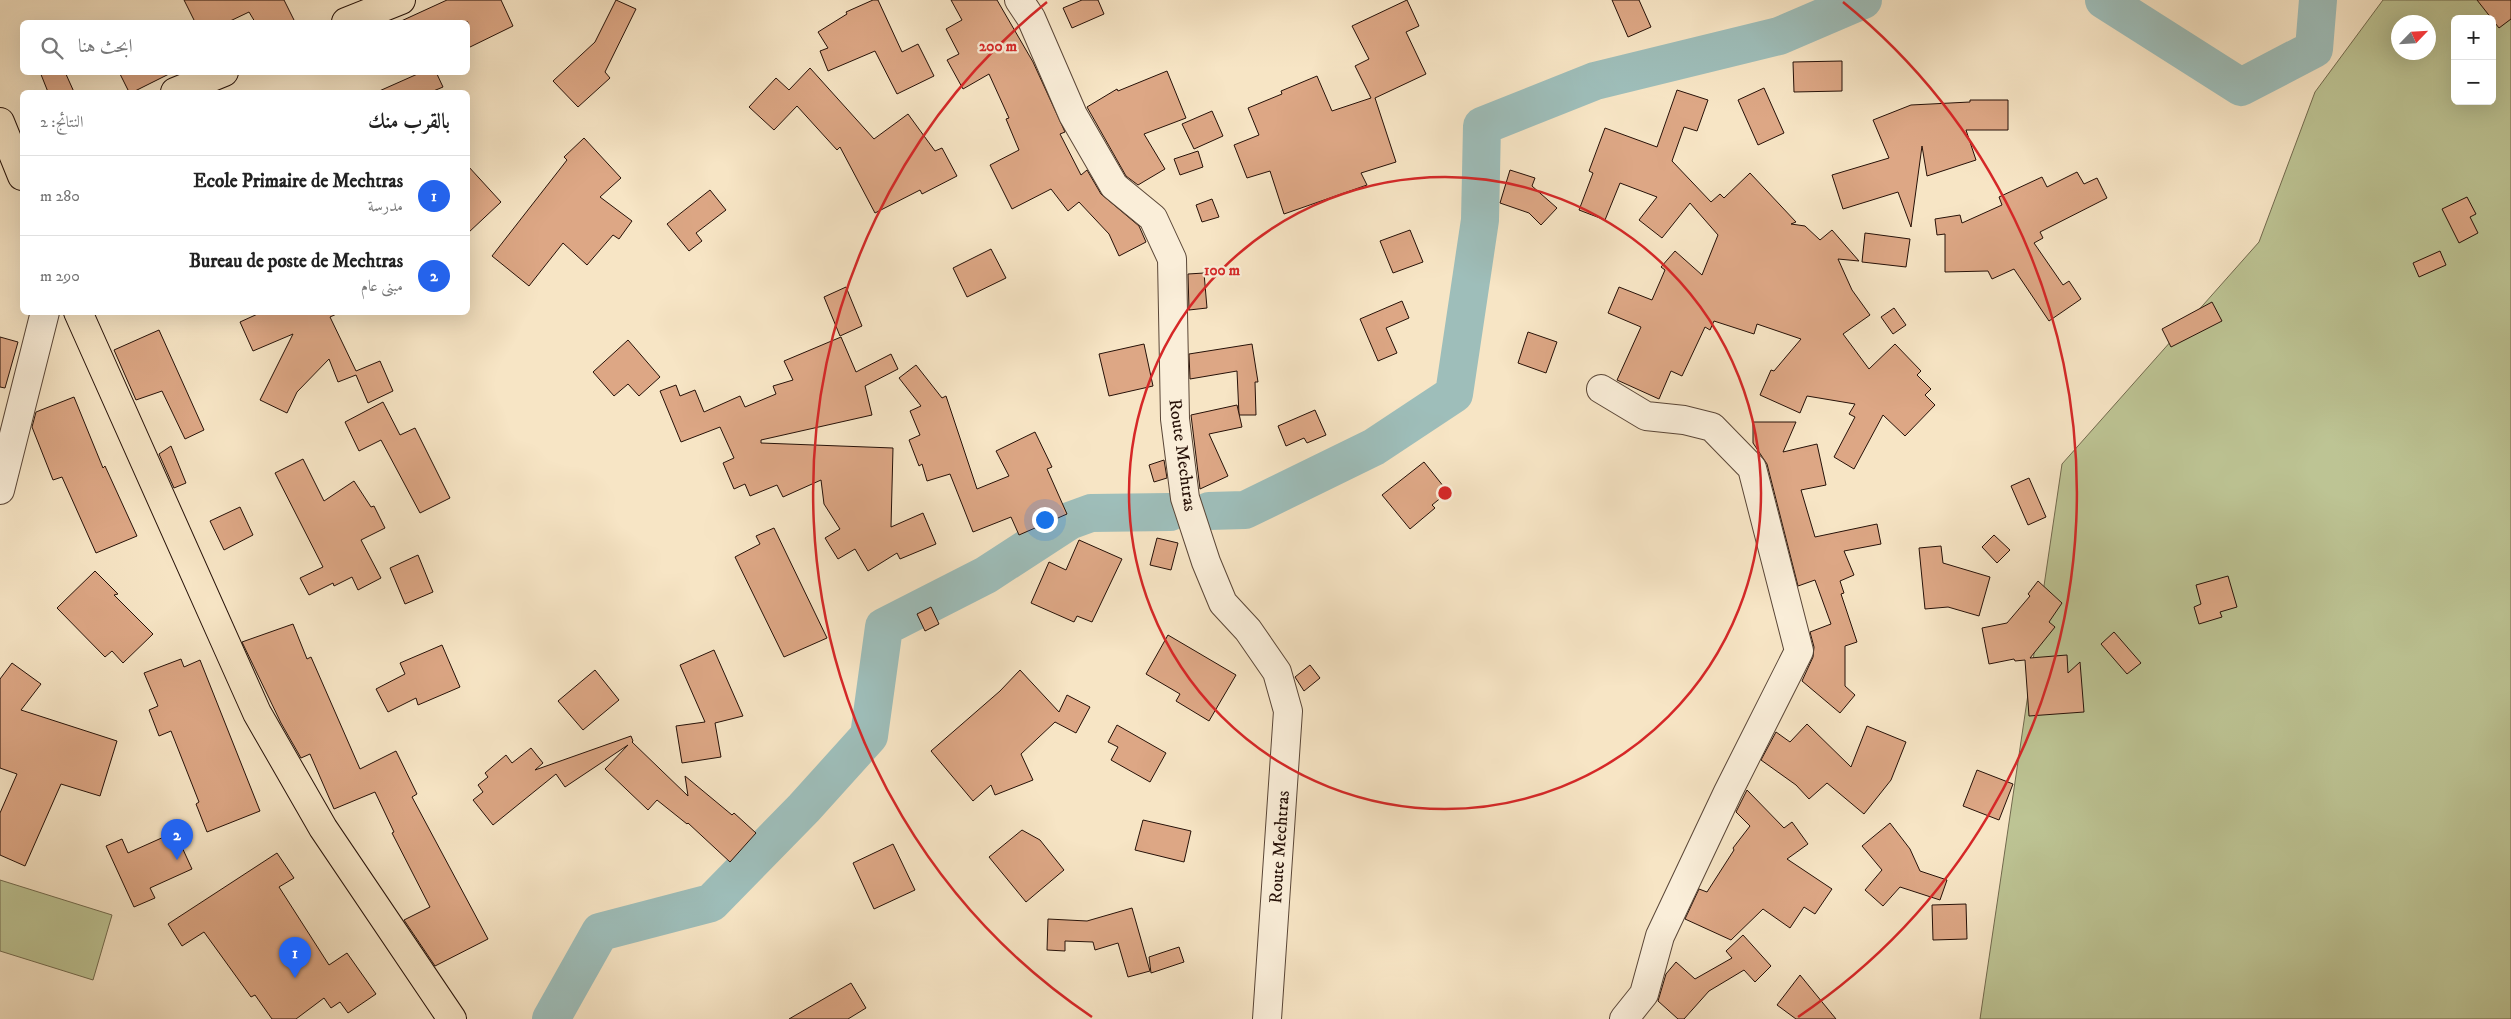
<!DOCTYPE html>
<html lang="ar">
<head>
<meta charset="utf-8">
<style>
	body { margin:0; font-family:"IM FELL DW Pica",Amiri,serif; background:#f6f6f6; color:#222; direction:rtl }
	.controls { position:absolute; right:15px; top:15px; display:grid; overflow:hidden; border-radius:8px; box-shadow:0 5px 20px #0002 }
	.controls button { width:45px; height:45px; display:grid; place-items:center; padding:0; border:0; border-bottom:1px solid #e0e0e0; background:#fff; color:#222; font:25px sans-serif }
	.compass { position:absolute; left:2391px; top:15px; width:45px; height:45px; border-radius:50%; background:#fff; box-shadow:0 5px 20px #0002; rotate:65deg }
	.you { position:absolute; left:1044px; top:519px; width:18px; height:18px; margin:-12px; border:4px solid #fff; border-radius:50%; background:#1a73e8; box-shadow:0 0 0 8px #1a73e833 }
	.badge { display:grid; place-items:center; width:32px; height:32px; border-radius:50%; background:#2563eb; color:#fff; font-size:16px; font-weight:700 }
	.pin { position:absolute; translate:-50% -41px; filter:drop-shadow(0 1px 2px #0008) }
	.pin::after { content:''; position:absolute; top:26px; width:18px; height:15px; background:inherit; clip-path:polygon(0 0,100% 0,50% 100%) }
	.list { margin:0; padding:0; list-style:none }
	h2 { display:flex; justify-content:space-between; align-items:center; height:65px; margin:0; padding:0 20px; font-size:21px }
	h2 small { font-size:16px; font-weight:400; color:#767676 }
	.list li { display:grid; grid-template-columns:32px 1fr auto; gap:15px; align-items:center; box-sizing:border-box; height:80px; padding:0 20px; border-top:1px solid #e0e0e0 }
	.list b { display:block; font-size:19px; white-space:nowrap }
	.list p { margin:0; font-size:16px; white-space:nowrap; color:#767676 }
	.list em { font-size:16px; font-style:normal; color:#767676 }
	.icon { flex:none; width:28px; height:28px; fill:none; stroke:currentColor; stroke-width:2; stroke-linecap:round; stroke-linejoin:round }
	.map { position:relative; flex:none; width:2511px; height:1019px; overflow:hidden; direction:ltr }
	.search { position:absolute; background:#fff; box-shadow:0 5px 20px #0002; left:20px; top:20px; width:450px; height:55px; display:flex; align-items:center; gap:12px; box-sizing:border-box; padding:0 18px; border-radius:8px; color:#767676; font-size:19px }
	.panel { position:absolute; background:#fff; box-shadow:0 5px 20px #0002; left:20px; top:90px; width:450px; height:225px; border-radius:8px; direction:rtl }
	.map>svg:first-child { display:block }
	.green { fill:#bdc494; stroke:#726a4e; fill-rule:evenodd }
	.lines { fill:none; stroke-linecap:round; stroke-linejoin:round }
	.river { stroke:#9ebeba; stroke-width:38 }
	.building { fill:#dda785; stroke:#261108 }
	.minor-casing { stroke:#5a4637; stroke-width:30 }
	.major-casing { stroke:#261108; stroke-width:30 }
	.minor { stroke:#faeed9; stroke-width:28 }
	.major { stroke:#f7e5c5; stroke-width:28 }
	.ring { fill:none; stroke:#d62828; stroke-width:2.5 }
	.labels { text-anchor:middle; stroke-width:4.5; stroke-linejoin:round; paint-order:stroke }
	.street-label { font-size:18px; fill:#261108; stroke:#faeed9 }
	.centre { fill:#d62828; stroke:#faeed9; stroke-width:2.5 }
	.ring-label { font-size:15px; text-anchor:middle; font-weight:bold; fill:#d62828; stroke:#faeed9; stroke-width:4.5; stroke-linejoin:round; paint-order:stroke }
</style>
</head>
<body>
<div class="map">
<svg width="2511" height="1019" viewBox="0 0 2511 1019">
	<rect width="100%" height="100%" fill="#f7e5c5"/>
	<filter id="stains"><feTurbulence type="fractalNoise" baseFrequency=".004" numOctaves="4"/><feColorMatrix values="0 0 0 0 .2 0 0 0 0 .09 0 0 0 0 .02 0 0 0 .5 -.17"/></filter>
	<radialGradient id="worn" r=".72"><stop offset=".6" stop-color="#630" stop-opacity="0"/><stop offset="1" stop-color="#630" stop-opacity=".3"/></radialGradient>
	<g class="green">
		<path d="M2383 0H2511V1019H1980L2062 464 2259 242 2315 92ZM2455 19H2492V101H2455ZM2398 22H2428V52H2398Z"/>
		<polygon points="0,880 112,915 93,980 0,951"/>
	</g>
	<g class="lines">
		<g class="river">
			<polyline points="2104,0 2241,87 2314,49 2318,0"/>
			<polyline points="1209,511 1245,510 1374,447 1454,394 1480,220 1482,126 1595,81 1779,36 1863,0"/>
			<polyline points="551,1019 600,932 711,903 804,808 869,736 884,627 986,575 1069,521 1091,513 1170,512"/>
		</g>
	</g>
	<g class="building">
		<polygon points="184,0 284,0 295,22 255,22 249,12 228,22 195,22"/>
		<polygon points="447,0 501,0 513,26 468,48 468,22 399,22"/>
		<polygon points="616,0 636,9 605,72 610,78 578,107 553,81 595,42"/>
		<polygon points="873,0 878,0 902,52 918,44 934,76 897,94 875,51 828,71 820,51 828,48 818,32 847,14 846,12"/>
		<polygon points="951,0 997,0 1033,62 1065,132 1060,134 1081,175 1087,170 1101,194 1139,226 1146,242 1119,256 1109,234 1079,202 1068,211 1051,189 1012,209 990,165 1019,150 1006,119 1009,118 989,74 963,89 947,60 959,54 946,29 962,20"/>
		<polygon points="1082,0 1098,0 1104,14 1072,28 1063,8"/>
		<polygon points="1407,0 1419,26 1406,32 1426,74 1375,98 1396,162 1361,173 1367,185 1284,214 1270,171 1247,178 1234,145 1259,135 1248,108 1282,94 1281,91 1317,76 1332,111 1371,98 1355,66 1369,59 1352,26"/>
		<polygon points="1612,0 1639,0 1651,27 1628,37"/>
		<polygon points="2477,0 2511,0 2511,19 2499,28"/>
		<polygon points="1842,61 1842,91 1794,92 1793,62"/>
		<polygon points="810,68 874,139 908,114 935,151 942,148 957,176 922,194 920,190 875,213 840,147 837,150 797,106 774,130 749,107 776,78 789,90"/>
		<polygon points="1167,71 1186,118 1144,134 1165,169 1138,185 1126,176 1087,107 1117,89 1118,91"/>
		<polygon points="40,72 65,72 74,92 48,92"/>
		<polygon points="119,72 173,72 133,92 129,92"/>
		<polygon points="422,72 436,72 443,87 431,92 377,92"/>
		<polygon points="1764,88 1784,133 1758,145 1738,100"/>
		<polygon points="1677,90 1708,100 1697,131 1684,127 1672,161 1711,202 1720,194 1724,198 1750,173 1796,222 1791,224 1805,226 1820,240 1832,230 1859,261 1838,259 1852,290 1870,315 1843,334 1869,369 1895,344 1921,371 1917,375 1931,389 1925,395 1935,405 1905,436 1883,415 1854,469 1834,457 1855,417 1849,414 1855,404 1807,396 1800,413 1760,395 1771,370 1774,371 1801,339 1757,324 1754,334 1714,321 1710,330 1705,327 1682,376 1671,371 1659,399 1617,380 1641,327 1608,313 1619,287 1652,300 1665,270 1661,267 1675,251 1702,275 1718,235 1690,203 1662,238 1639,220 1657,197 1620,183 1605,220 1579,210 1593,173 1589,171 1605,128 1657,147"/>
		<polygon points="1970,100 2008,100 2008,130 1966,130 1976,160 1927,176 1922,146 1911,227 1898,192 1843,209 1832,175 1889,158 1873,120 1911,105 1970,102"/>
		<polygon points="1212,111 1223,136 1194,149 1182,124"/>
		<polygon points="584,138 621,178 600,197 632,221 619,239 613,235 587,265 563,243 529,286 492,256 567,160 564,157"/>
		<polygon points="1198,151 1203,167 1180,175 1174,159"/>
		<polygon points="468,166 501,202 468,233"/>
		<polygon points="1510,170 1535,178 1532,186 1557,208 1541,225 1529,213 1500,203"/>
		<polygon points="2077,172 2084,184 2097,178 2107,198 2040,232 2043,238 2034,243 2063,285 2069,281 2081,299 2049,321 2014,269 1992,279 1988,271 1945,272 1945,234 1937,235 1935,219 1960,215 1962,223 2002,205 1999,197 2042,177 2047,187"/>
		<polygon points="710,190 726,210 696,233 702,241 689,251 667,224"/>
		<polygon points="2467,197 2476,214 2470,217 2478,233 2459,243 2442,209"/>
		<polygon points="1212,199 1219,217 1202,222 1196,205"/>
		<polygon points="1410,230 1423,262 1393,273 1380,241"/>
		<polygon points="1865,233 1910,239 1906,267 1862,262"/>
		<polygon points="991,249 1006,278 967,297 953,268"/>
		<polygon points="2440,251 2446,265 2419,277 2413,263"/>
		<polygon points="1204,273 1207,308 1189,310 1188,274"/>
		<polygon points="846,287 862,326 840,336 824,297"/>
		<polygon points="1402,301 1409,318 1386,328 1397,353 1378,361 1360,319"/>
		<polygon points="2212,302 2222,321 2171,347 2162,329"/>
		<polygon points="1894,308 1906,325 1893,334 1881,317"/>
		<polygon points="262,312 341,312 330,317 356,371 380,361 393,391 368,403 356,375 338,382 329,359 297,392 287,413 260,400 293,334 253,351 240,322"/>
		<polygon points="159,330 204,430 185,439 162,391 136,400 114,350"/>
		<polygon points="1528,332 1557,342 1546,373 1518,363"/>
		<polygon points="0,337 18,342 5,388 0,387"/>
		<polygon points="841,337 856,372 891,354 898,369 865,386 872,415 761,440 761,443 893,448 891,527 923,513 936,544 900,559 897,553 868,571 855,549 838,559 825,538 840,529 824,504 821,480 783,497 777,485 750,496 745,484 734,489 723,463 734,458 720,427 681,442 660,391 676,385 680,396 695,390 704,412 740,396 745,407 776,394 773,386 793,380 784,361"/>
		<polygon points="628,340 660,377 639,396 628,384 614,396 593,372"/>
		<polygon points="1144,344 1153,386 1109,396 1099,354"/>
		<polygon points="1252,344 1258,382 1255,382 1256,415 1239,415 1237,371 1190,379 1189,354"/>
		<polygon points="916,365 942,398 946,396 977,489 1009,476 996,451 1035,432 1052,467 1047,469 1067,514 1019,535 1011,517 973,532 950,474 927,481 922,464 919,466 909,440 920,435 910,411 921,406 899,378"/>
		<polygon points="74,397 103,468 105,466 137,536 96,553 62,477 53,480 32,427 36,412"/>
		<polygon points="383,402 400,435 415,428 450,498 420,513 381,440 359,451 345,422"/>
		<polygon points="1237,405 1242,427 1209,434 1228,476 1200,489 1191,415"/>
		<polygon points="1315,410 1326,435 1307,443 1304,438 1286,446 1278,426"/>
		<polygon points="1753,422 1796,422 1783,452 1817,444 1826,485 1801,490 1815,537 1877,524 1881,544 1844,551 1854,575 1840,581 1844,593 1841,594 1857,642 1845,646 1845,686 1855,695 1840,713 1802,681 1813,657 1814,647 1810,632 1831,624 1815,580 1798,586 1767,464 1753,443"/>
		<polygon points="171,446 186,483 174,488 159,454"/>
		<polygon points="303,459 324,501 354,481 371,507 374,506 385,528 361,540 381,578 358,590 352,577 334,586 333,583 309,595 300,578 323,567 275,473"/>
		<polygon points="1164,460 1167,478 1154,482 1149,465"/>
		<polygon points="1424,462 1448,492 1432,505 1435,508 1410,529 1382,495"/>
		<polygon points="2029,478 2046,517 2028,525 2011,486"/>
		<polygon points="240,507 253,535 224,550 210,521"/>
		<polygon points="774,528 827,638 784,657 735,557 760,544 756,536"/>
		<polygon points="1994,535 2010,550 1997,563 1982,547"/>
		<polygon points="1157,538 1178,543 1171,570 1150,565"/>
		<polygon points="1079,540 1122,559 1092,622 1077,616 1074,622 1031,603 1049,562 1066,570"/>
		<polygon points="1941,546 1943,563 1990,577 1979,616 1948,607 1925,609 1919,548"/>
		<polygon points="418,555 433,592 405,604 390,568"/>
		<polygon points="95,571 118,594 114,595 153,634 123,663 112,651 105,657 57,608"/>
		<polygon points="2228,576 2237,607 2220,612 2222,617 2199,624 2194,607 2201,604 2196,585"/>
		<polygon points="2038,581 2062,603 2049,622 2055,627 2030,658 2067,655 2068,673 2080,662 2084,712 2029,716 2025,660 2015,661 2014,659 1989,664 1982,628 2007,623 2030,596 2028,594"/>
		<polygon points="931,607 939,624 925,631 917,614"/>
		<polygon points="293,624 307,659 311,657 360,769 396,751 417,794 412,797 488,939 435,966 404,920 430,907 392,833 394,832 375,792 334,809 310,754 301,758 281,723 242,642"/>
		<polygon points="2114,632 2141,663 2127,674 2101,644"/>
		<polygon points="1168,635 1236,675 1209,721 1176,701 1180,694 1146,674"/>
		<polygon points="442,645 460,687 418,705 416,698 388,712 376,689 405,674 400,663"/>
		<polygon points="714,650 743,716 715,723 721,757 682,763 676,726 705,722 680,665"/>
		<polygon points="181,659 184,667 200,660 260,811 207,832 196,804 199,802 171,731 159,736 149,710 158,706 144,673"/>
		<polygon points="12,663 41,684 21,710 117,741 100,796 61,784 25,866 0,855 0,813 17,774 0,768 0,679"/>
		<polygon points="1310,665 1320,678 1304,691 1295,677"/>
		<polygon points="595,670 619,700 583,730 558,701"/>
		<polygon points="1020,670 1059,712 1067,695 1090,707 1076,733 1055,722 1021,754 1033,780 995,795 991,785 973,801 931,751 1000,691"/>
		<polygon points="1807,724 1851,767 1867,726 1906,742 1891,780 1864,814 1827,783 1809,799 1796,785 1761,760 1776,732 1790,742"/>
		<polygon points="1117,725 1166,753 1150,782 1111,760 1118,747 1108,742"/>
		<polygon points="631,736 633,741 632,742 688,796 685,776 732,815 734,813 756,833 730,862 688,823 687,824 657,800 648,810 605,769 628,745 565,787 556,774 493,825 473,800 483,792 478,785 488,777 485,773 506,755 512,763 531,748 543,763 535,770"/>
		<polygon points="1977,770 2013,784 1999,820 1963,806"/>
		<polygon points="1747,790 1784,828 1792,822 1808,844 1787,859 1832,889 1815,914 1804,907 1790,928 1763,909 1731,940 1685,919 1699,889 1707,892 1734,850 1733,848 1750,826 1736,812"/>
		<polygon points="1143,820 1191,831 1184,862 1135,850"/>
		<polygon points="1890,823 1910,849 1920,871 1947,880 1940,900 1900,887 1883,906 1865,890 1882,870 1862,846"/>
		<polygon points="1022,830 1040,840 1064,870 1026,902 989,857"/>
		<polygon points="175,832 192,869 150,888 155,898 134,907 106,846 122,839 128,853"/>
		<polygon points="893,844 915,890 874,909 853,863"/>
		<polygon points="277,853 294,878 279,887 329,965 347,953 376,994 348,1013 340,1002 331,1008 324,998 296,1019 272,1019 255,995 251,997 204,932 182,946 168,924"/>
		<polygon points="1966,904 1967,939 1933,940 1932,905"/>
		<polygon points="1132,908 1150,971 1128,977 1118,943 1095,950 1093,942 1065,941 1065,951 1047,950 1048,919 1087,921"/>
		<polygon points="1743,935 1771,966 1755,982 1744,970 1709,991 1684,1019 1678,1019 1658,1001 1666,974 1676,962 1695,979 1732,958 1726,951"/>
		<polygon points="1179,947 1184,962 1151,973 1149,957"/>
		<polygon points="1800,975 1836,1019 1796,1019 1777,1005"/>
		<polygon points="851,983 866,1008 848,1019 789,1019"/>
	</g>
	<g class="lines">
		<g class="minor-casing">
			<g id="minor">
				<polyline points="1019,0 1031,18 1073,115 1114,186 1153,218 1172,259 1175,419 1185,498 1206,562 1223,603 1248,630 1277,672 1288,711 1267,1019"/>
				<polyline points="1601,389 1646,416 1684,420 1712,427 1752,468 1799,651 1728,792 1660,936 1644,994 1624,1019"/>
				<polyline points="0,490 45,312"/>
			</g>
		</g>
		<g class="major-casing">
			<g id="major">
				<polyline points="346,22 401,0"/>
				<polyline points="175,92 224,72"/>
				<polyline points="0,122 22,176"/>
				<polyline points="78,312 257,713 323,828 452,1019"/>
			</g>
		</g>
		<use href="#minor" class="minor"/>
		<use href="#major" class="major"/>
	</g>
	<g class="ring">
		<circle cx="1445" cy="493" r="316"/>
		<path d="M1092 1017A632 632 0 0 1 1047 2M1843 2A632 632 0 0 1 1798 1017"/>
	</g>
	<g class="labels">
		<g class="street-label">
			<text transform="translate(1183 455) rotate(82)" y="6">Route Mechtras</text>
			<text transform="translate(1279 847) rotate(-86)" y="6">Route Mechtras</text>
		</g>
	</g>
	<circle cx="1445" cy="493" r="8" class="centre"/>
	<g class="ring-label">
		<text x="998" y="51">200 m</text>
		<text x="1222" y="275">100 m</text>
	</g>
	<rect width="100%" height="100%" filter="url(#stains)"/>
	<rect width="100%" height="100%" fill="url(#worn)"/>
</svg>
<div class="controls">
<button>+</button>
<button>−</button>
</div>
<svg class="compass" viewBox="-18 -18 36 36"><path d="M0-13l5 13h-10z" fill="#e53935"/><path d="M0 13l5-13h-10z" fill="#767676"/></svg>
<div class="you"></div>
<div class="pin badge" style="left:295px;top:978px">1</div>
<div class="pin badge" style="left:177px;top:860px">2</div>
<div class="search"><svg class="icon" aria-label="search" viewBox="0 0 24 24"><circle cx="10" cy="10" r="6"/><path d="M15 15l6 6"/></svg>ابحث هنا</div>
<section class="panel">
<h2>بالقرب منك<small>النتائج: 2</small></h2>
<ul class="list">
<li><span class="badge">1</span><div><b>Ecole Primaire de Mechtras</b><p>مدرسة</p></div><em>280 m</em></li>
<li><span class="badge">2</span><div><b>Bureau de poste de Mechtras</b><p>مبنى عام</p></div><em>290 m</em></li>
</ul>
</section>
</div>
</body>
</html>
